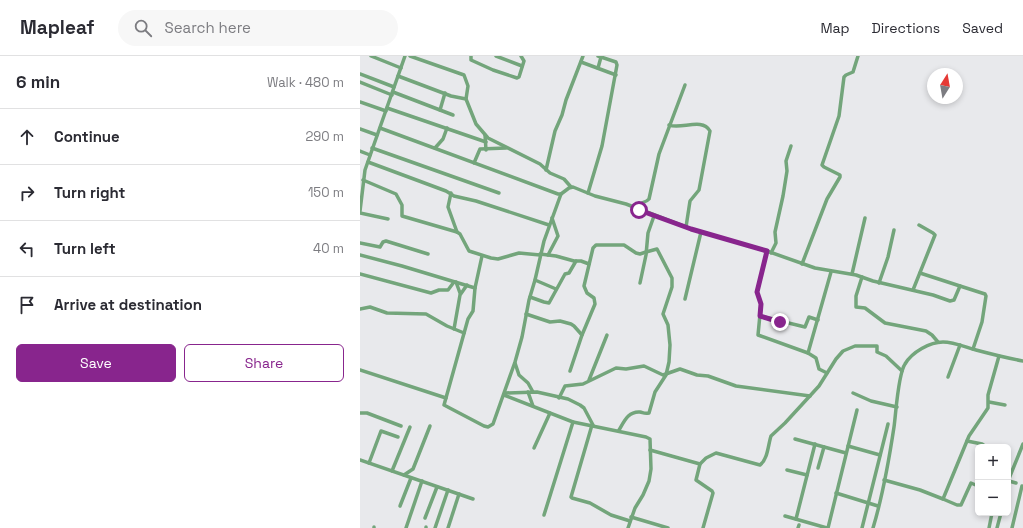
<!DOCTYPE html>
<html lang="en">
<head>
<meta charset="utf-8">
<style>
	body { margin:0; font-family:"Space Grotesk",sans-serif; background:#f7f7f7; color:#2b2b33 }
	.controls { position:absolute; right:12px; bottom:12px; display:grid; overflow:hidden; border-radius:6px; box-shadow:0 2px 6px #0003 }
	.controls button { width:36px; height:36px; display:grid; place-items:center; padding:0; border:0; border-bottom:1px solid #e1e1e2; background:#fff; color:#2b2b33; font:20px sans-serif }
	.compass { position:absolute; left:567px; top:12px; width:36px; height:36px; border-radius:50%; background:#fff; box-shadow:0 2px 6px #0003; rotate:11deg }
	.stop { position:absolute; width:12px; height:12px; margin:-9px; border:3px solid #88258d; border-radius:50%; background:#fff }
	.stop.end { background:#88258d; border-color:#fff; box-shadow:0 1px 4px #0008 }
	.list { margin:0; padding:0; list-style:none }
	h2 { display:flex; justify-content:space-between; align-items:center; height:52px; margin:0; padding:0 16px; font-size:17px }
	h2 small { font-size:13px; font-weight:400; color:#7c7c81 }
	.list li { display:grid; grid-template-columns:26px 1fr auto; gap:12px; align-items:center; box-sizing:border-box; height:56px; padding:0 16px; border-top:1px solid #e1e1e2 }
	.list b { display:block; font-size:15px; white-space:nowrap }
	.list em { font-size:13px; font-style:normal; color:#7c7c81 }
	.actions { display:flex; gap:8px; padding:12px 16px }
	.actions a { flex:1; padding:9px 0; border:1px solid #88258d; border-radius:6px; text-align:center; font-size:14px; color:#88258d }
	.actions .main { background:#88258d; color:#fff }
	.icon { flex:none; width:22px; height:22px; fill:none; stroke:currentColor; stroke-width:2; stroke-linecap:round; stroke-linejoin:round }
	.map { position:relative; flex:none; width:663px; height:472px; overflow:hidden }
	header { display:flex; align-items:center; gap:24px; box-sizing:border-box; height:56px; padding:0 20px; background:#fff; border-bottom:1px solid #e1e1e2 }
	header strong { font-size:19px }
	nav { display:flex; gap:22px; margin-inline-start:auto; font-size:14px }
	.search { width:280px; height:36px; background:#f7f7f7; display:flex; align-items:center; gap:10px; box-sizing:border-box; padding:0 14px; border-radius:22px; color:#7c7c81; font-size:15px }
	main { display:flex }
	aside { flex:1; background:#fff }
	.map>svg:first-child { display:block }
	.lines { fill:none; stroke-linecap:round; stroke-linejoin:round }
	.minor { stroke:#73a57b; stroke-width:3.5 }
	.route { stroke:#88258d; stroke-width:5 }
</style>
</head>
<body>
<header>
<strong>Mapleaf</strong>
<div class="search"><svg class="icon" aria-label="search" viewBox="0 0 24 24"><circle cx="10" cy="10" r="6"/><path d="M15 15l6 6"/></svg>Search here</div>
<nav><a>Map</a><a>Directions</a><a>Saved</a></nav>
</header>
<main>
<aside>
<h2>6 min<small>Walk · 480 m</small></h2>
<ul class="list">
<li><svg class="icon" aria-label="ahead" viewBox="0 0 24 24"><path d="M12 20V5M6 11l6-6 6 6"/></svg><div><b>Continue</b></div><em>290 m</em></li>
<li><svg class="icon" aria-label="right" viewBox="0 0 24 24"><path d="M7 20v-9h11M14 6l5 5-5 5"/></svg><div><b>Turn right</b></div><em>150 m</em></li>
<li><svg class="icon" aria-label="left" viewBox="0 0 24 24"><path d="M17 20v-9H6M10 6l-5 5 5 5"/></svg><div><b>Turn left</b></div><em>40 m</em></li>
<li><svg class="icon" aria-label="arrive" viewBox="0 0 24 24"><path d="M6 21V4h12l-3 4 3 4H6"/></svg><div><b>Arrive at destination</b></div></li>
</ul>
<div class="actions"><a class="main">Save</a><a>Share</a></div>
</aside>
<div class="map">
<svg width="663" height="472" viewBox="0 0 663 472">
	<rect width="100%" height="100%" fill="#e8e9ec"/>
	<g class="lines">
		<g class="minor">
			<polyline points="11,0 41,12"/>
			<polyline points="50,0 104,19 108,30 106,43"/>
			<polyline points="111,0 111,4 133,14 157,22 159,21 164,5 161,0"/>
			<polyline points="136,0 162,10"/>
			<polyline points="221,6 256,19"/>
			<polyline points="238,12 241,1"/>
			<polyline points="0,18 34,31"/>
			<polyline points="38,20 91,40 106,43 116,68 128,82 180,108 190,117 204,123 211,131"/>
			<polyline points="0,26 32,39"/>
			<polyline points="33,36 93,59"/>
			<polyline points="0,46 26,55"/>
			<polyline points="27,52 126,86"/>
			<polyline points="80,54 85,37"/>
			<path d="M309 69C321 74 342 61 350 75L339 134 330 145 326 171"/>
			<polyline points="20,72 198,138 201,138 209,132 213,131 235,140 266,148 331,173 404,194 455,212 496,219 513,225 573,239 590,245 594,244 600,230 625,238 626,240 622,266 613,293"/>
			<polyline points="0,73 17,79"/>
			<polyline points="125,79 126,94"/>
			<polyline points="12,92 139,137"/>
			<polyline points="75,92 83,83 87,72"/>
			<polyline points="0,95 10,99"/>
			<polyline points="8,106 86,135 94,140 116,145 189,169"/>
			<polyline points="114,107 120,93 146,92"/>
			<polyline points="186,114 195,75 202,59 206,44 223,0"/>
			<polyline points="3,124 36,138 42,149 42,160 97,176 100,178 109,195 131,202 138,203 159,197 180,199"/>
			<polyline points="91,137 88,151 97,176"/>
			<polyline points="228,137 242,90 257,9 256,6 238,0"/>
			<path d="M273 152C280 145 285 148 289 143L299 98 325 29"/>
			<polyline points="0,155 5,114 45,0"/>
			<polyline points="0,157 28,163"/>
			<polyline points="0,187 20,191 23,186 26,185 68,198"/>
			<polyline points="407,195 397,236 401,248 398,279 448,297 456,302 459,313 467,317"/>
			<polyline points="411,197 416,187 415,176 423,140 427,115 426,105 431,90"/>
			<polyline points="180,198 196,200 214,205 221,205 229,208"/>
			<polyline points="0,199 42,210 115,232"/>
			<polyline points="188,199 198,180 192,162"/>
			<polyline points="122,200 115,232 113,255 108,263 84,349 124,370 128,371 133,368 155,306 162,281 169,244 175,224 184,185 201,138"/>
			<polyline points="442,208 467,143 480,121 480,119 464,111 462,109 479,60 484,21 486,19 493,16 498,0"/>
			<polyline points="560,217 600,230"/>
			<polyline points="0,218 71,237 79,234 88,234 94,226"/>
			<polyline points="492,218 505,162"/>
			<polyline points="502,221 496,240 496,251 505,252 525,267 566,275 572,279 578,286"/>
			<polyline points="175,224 196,233"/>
			<polyline points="96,226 100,237"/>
			<polyline points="280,227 286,199 288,177 294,160"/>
			<polyline points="519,227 528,201 534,174"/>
			<polyline points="553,234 575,179 573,177 559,169"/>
			<polyline points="170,241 184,246 189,247 205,218 209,217 216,205"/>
			<polyline points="325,243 341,176"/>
			<polyline points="0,253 10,251 27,257 66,258 87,270 104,277"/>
			<polyline points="166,258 190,266 200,265 211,268 214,270 222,279"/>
			<polyline points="400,260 445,271 449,261 458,264"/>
			<polyline points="94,273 100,239 107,229"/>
			<polyline points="448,297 471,216"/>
			<polyline points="155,307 159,319 168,327 173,336"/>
			<polyline points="0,314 86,342"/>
			<path d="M210 315 222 279 235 248 234 242 227 237 224 230 233 192 236 189H264L276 197 280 198 286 196 297 193 312 222V231L303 258 308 269 310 289 309 306 306 319 295 336 289 357C285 358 284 357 280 356 268 355 264 366 259 374"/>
			<polyline points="588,321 600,289"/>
			<polyline points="229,324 247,279"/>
			<polyline points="168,336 173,350"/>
			<polyline points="145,337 177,336 208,343 220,349 224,352 233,369"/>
			<polyline points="493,337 511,345 537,351"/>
			<polyline points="144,339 213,366 286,381 290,383 291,413 289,425 283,439 275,452 268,472"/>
			<polyline points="199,342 205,330 223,328 256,312 266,313 284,310 303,319 320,313 337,319 348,320 376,330 450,340"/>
			<polyline points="629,346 645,349"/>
			<polyline points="0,357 7,357 41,370"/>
			<polyline points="232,369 211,441 212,442 230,447 251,459 270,465"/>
			<polyline points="435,383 486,397"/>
			<polyline points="607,385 622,388 626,391"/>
			<polyline points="488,390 520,399"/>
			<polyline points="174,392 190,357"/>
			<path d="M290 394 340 408 346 402 356 397 400 409C408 403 408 389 411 380L425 367 459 330 476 303 483 295 495 290H517V296L526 300 542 315"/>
			<polyline points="0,404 113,443"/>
			<polyline points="9,407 21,375 38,381"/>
			<polyline points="340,408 336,424 352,435 353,437 343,472"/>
			<polyline points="458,412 464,391"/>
			<polyline points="427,414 447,419"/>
			<polyline points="32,415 50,371"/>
			<polyline points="44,419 53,413 70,370"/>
			<polyline points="524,424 560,434 583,443 609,380 628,352 628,339 639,300"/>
			<polyline points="648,425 663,388"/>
			<polyline points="649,425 656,427"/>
			<polyline points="476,437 518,450"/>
			<polyline points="583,443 597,449 601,449 611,427 618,430"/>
			<polyline points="40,450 51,422"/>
			<polyline points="184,459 213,366"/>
			<polyline points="425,460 467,472"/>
			<polyline points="271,461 308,472"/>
			<polyline points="65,462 77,431"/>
			<polyline points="436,463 455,388"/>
			<polyline points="14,472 14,471"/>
			<polyline points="46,472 62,425"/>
			<polyline points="66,472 66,471"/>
			<polyline points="75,472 88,434"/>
			<polyline points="88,472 99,438"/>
			<polyline points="438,472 439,469"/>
			<polyline points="468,472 497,354"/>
			<polyline points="502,472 528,368"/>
			<path d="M513 472C523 439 529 404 534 371 536 357 538 318 545 308 552 296 570 286 583 286 594 286 605 291 616 294 631 298 647 302 663 305"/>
			<polyline points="629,472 632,457"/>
			<polyline points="637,472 641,457"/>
			<polyline points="652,472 662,430"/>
		</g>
	</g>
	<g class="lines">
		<polyline class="route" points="279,154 331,173 407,195 397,236 401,248 400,260 420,266"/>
	</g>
</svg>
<div class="controls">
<button>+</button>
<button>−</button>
</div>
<svg class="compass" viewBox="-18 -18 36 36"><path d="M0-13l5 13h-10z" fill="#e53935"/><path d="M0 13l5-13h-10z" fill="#7c7c81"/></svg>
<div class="stop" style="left:279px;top:154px"></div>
<div class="stop end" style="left:420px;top:266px"></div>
</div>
</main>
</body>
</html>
